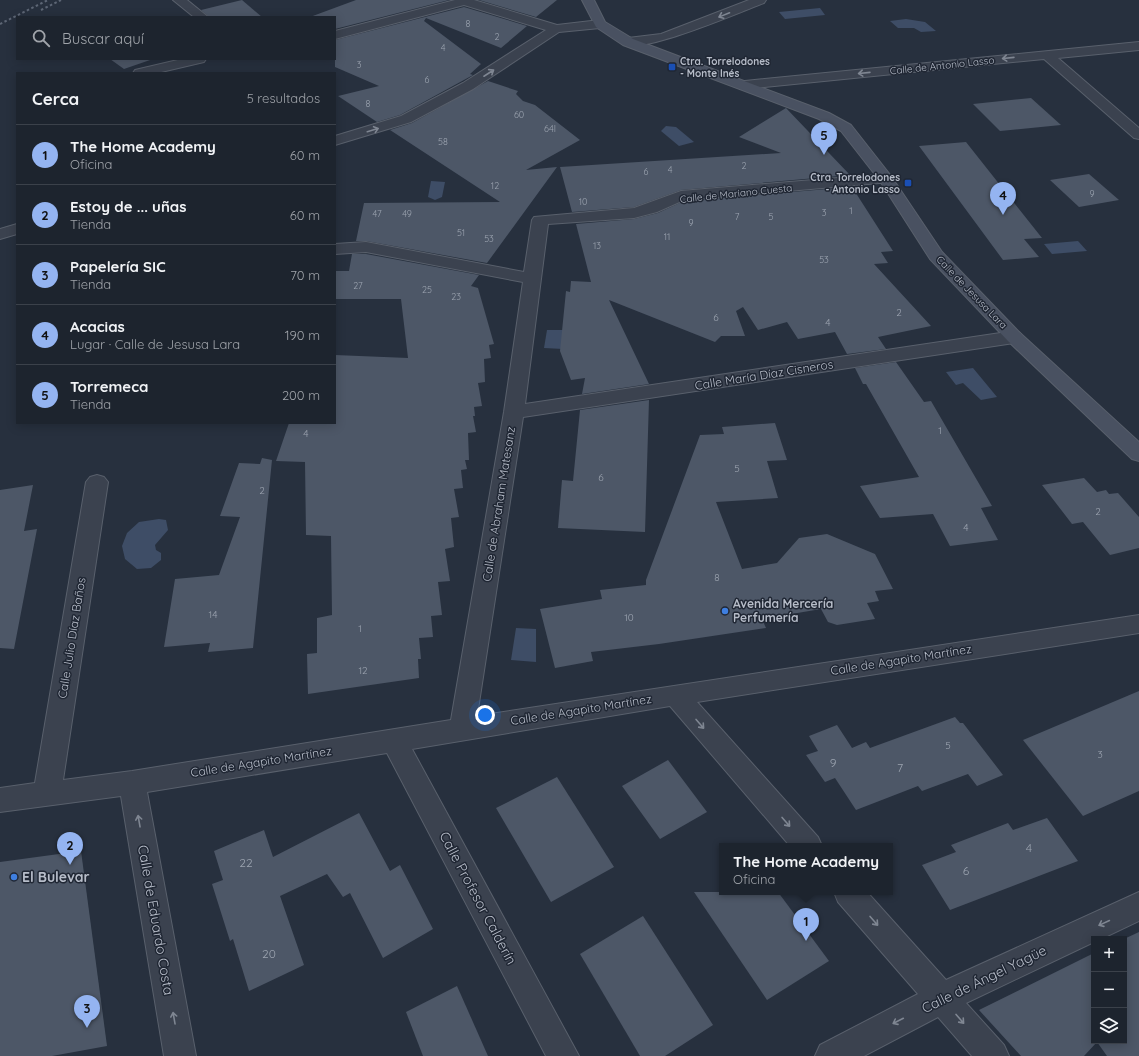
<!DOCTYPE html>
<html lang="es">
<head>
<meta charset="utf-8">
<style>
	body { margin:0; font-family:Quicksand,sans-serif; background:#252c36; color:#f1f3f6 }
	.controls { position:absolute; right:12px; bottom:12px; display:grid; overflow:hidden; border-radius:0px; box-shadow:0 2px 10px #0003 }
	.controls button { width:36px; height:36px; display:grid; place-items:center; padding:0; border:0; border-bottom:1px solid #3b414a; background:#1d242e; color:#f1f3f6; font:20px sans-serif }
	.you { position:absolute; left:485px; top:715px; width:14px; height:14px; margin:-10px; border:3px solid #fff; border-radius:50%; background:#1a73e8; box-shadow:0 0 0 6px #1a73e833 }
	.badge { display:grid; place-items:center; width:26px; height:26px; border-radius:50%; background:#94b4f1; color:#111; font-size:13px; font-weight:700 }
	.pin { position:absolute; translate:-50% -33px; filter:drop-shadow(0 1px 2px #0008) }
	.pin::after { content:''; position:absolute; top:21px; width:14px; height:12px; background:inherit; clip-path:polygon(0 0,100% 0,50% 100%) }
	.popup { position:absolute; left:719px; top:843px; width:174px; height:52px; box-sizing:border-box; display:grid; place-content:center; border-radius:0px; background:#1d242e; filter:drop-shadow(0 1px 3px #0005); font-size:13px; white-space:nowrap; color:#a0a4aa }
	.popup b { font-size:15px; color:#f1f3f6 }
	.popup::after { content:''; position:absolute; left:50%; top:100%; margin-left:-8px; border:8px solid transparent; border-top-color:#1d242e }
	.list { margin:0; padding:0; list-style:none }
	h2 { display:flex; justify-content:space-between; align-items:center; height:52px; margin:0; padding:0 16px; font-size:17px }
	h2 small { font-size:13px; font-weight:400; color:#a0a4aa }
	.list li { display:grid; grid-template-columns:26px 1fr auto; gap:12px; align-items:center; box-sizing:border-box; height:60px; padding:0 16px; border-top:1px solid #3b414a }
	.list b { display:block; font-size:15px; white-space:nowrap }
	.list p { margin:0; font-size:13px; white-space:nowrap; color:#a0a4aa }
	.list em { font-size:13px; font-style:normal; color:#a0a4aa }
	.icon { flex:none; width:22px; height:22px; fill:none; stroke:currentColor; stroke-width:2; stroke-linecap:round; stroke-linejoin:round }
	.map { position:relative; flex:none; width:1139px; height:1056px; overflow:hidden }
	.search { position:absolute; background:#1d242e; box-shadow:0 2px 10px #0003; left:16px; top:16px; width:320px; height:44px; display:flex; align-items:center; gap:10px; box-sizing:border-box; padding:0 14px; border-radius:0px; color:#a0a4aa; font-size:15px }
	.panel { position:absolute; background:#1d242e; box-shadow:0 2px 10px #0003; left:16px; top:72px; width:320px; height:352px; border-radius:0px }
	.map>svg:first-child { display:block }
	.water { fill:#3e4d66 }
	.building { fill:#4d5767 }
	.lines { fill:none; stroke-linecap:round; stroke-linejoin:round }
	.street-casing { stroke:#59606c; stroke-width:2 }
	.secondary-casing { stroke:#59606c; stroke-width:2 }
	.street { fill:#3b424f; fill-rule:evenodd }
	.secondary { fill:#495161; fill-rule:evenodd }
	.rail { stroke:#5d6675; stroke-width:2; stroke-dasharray:2.5 2.5; stroke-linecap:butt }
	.oneway { stroke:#7f8692 }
	.transit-dot { fill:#1a4fb4; stroke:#202734; stroke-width:1.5 }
	.shop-dot { fill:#3f7fe0; stroke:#202734; stroke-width:1.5 }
	.labels { text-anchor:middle; stroke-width:3; stroke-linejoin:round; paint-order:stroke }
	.far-number-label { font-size:9px; fill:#9ca4b0 }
	.far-poi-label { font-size:10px; font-weight:bold; fill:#b7bdc9; stroke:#202734; text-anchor:start }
	.far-street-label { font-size:10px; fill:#b7bdc9; stroke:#202734 }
	.number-label { font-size:10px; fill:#9ca4b0 }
	.street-label { font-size:12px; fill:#b7bdc9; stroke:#202734 }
	.poi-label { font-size:12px; font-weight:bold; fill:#b7bdc9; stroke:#202734; text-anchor:start }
	.near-number-label { font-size:12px; fill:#9ca4b0 }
	.near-poi-label { font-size:14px; font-weight:bold; fill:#b7bdc9; stroke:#202734; text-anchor:start }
	.near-street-label { font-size:14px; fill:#b7bdc9; stroke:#202734 }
</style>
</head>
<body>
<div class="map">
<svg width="1139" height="1056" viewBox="0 0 1139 1056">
	<rect width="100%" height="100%" fill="#27303e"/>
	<g class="water">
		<polygon points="820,8 825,15 785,19 779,12"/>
		<polygon points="906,19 925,22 936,31 921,32 914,28 898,28 890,21"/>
		<polygon points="666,126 676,127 694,142 679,146 661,131"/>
		<polygon points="431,181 445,182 442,197 435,200 428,197"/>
		<polygon points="1078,241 1087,251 1052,254 1044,244"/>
		<polygon points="547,330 565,330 563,349 544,348"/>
		<polygon points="973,368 997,397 981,400 963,383 956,385 946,372"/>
		<polygon points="159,519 166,520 168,530 155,545 156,550 161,553 161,560 151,568 137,569 125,559 122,546 127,533 139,522"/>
		<polygon points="516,628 536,629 536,662 511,660"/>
	</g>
	<g class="building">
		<polygon points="242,0 262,17 209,17 201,10"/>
		<polygon points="356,0 449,0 335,29 335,17 310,17"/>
		<polygon points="479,0 557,0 536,17"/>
		<polygon points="464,7 527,26 501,48 426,18 424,21 481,64 470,74 473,75 400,115 377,122 338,96 379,86 335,67 335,40"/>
		<polygon points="110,59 153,59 124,69"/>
		<polygon points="488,81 518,91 516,94 523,101 535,105 580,140 526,170 557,167 487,263 366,241 356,241 364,203 500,202 390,130 412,123"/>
		<polygon points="1031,98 1061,125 1000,131 973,104"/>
		<polygon points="786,108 850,175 681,190 634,207 572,212 560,167 781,153 739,137"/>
		<polygon points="966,142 1042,238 1024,239 1039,257 1003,260 919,146"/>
		<polygon points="1089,174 1119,200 1079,207 1050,180"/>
		<polygon points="852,187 893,251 881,252 888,263 874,264 931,326 878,337 886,349 847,354 835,332 798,339 787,322 758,330 743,307 736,311 745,336 721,336 715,342 609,300 649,384 582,394 585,378 571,380 560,351 566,291 570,292 571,281 591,282 576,224 634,219 658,213 684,201"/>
		<polygon points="352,254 366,254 479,275 471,286 478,288 494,344 489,345 491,358 484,359 485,382 478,383 482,406 474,407 475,416 473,416 476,432 468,433 469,460 465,460 467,469 461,470 463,488 454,489 459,517 451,518 454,547 445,549 450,581 438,582 442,615 431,616 433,637 419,638 421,659 418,659 419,678 308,694 307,654 317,653 317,618 332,615 331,536 306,535 305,462 276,461 289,423 335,423 335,355 408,358 401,299 335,299 335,271 349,271"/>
		<polygon points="896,362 924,402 931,401 992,506 981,508 998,540 950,546 933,514 880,518 860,486 919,477 866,384 863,384 855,368"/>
		<polygon points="649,400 645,532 558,528 562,480 573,481 580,410"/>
		<polygon points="775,423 787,460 767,461 778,498 716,502 742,569 777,563 799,538 827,534 875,554 893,589 875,591 879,601 867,603 875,619 837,625 828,622 821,609 762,619 766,628 659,644 591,652 593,661 555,668 540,609 602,599 600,590 646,585 646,580 700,435 724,434 722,427"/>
		<polygon points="262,458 272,460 253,648 208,652 210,643 164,647 175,579 219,575 240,517 220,516 239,463 260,464"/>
		<polygon points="1084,478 1097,492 1106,490 1109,494 1118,493 1139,517 1139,548 1110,555 1083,522 1072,524 1042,485"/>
		<polygon points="33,485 24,531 37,529 14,649 0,648 0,490"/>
		<polygon points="1139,691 1139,791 1083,816 1023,740"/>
		<polygon points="955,717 960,723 963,723 1003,775 977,786 968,774 922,791 918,786 856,810 835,778 825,782 806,755 818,751 809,736 837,725 852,748 866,742 870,748"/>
		<polygon points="668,760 707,812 660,839 622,786"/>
		<polygon points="557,777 614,867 551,902 496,808"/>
		<polygon points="359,813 390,871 400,865 433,929 383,958 350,893 343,897 327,874 280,896 304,965 249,991 233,939 230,941 212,884 223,880 214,851 264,830 273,857"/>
		<polygon points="1047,818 1078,861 950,910 922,865 956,852 951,845 1008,823 1013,830"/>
		<polygon points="81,851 107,1046 52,1056 0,1056 0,862"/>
		<polygon points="694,892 778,892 829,961 767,1000"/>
		<polygon points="643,916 713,1025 665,1056 640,1056 580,954"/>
		<polygon points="1139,932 1139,1056 1107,1056 1097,1042 1084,1056 1021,1056 979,1010 1094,953 1094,1041 1124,1041 1124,939"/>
		<polygon points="457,986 488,1056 423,1056 406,1012"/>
	</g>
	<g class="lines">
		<g class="street-casing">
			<g id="street">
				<polygon points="173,0 187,0 208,17 194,17"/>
				<polygon points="455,0 474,0 557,25 600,20 606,24 600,28 559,32 473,89 411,122 335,145 335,136 401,116 463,83 546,30 464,5 335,39 335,31"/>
				<path d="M749 0H766L764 3C745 10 633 59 622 42L628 38 661 34Z"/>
				<polygon points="1139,42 1139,50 1058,58 1139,128 1139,139 1134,138 1044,59 745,89 740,88 738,85 740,82 745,81"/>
				<polygon points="182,59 206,59 204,62 157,73 133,73 135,70"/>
				<polygon points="886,174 891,176 894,179 891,182 684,200 657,212 634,218 548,224 525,404 1014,331 1020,333 1023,337 1020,341 1014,343 523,417 477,716 1139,615 1139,633 697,702 818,837 822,846 790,846 670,706 412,749 579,1056 546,1056 387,753 147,792 196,1056 164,1056 121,796 0,812 0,788 35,783 86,482 90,477 97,475 104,477 108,482 63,780 132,771 451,720 504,412 523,282 366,252 335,254 335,244 366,242 524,272 532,220 534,217 634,208 681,191"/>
				<polygon points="17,224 17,234 0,239 0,229"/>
				<polygon points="834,892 867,892 946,980 1139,892 1139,921 1101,939 1094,939 1094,942 966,1003 1004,1045 1009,1056 972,1056 938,1017 864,1056 815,1056 820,1045 918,994 838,902"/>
			</g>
		</g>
		<g class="secondary-casing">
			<polygon id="secondary" points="582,0 594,0 605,22 633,39 829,113 851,125 891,176 942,252 1020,333 1139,442 1139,461 1132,459 1008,341 930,259 880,181 841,131 819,119 623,45 596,27"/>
		</g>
		<use href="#street" class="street"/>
		<use href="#secondary" class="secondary"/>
		<g class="rail">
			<polyline points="41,10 61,0"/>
			<polyline points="0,24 48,0"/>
		</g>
	</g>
	<defs><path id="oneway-shaft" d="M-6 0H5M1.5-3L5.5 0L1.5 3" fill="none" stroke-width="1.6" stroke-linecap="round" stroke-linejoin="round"/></defs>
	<g class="oneway">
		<use href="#oneway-shaft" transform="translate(724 15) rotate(158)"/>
		<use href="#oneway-shaft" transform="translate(1008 58) rotate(174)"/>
		<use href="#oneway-shaft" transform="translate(489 73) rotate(-33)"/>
		<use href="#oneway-shaft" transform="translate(864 73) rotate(174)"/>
		<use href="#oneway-shaft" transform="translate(373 130) rotate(-17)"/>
		<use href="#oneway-shaft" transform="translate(700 724) rotate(49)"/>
		<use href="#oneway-shaft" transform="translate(139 821) rotate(-100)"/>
		<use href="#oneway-shaft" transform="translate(786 822) rotate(49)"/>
		<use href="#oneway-shaft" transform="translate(874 921) rotate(49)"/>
		<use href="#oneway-shaft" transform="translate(1104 923) rotate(155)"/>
		<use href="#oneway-shaft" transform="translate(174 1018) rotate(-100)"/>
		<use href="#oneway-shaft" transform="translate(960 1019) rotate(49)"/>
		<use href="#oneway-shaft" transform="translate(898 1021) rotate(153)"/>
	</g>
	<g class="transit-dot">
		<rect x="668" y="63" width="8" height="8" rx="2"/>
		<rect x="904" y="179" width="8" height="8" rx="2"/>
	</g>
	<g class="shop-dot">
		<circle cx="725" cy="611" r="4"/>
		<circle cx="14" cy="877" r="4"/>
	</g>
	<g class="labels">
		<g class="far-number-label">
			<text x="468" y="27">8</text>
			<text x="497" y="40">2</text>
			<text x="443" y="51">4</text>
			<text x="359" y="68">3</text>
			<text x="427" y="83">6</text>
			<text x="368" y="107">8</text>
			<text x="519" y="118">60</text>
			<text x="550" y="132">64I</text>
			<text x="443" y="145">58</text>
			<text x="744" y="169">2</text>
			<text x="670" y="173">4</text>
			<text x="646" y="175">6</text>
			<text x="495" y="189">12</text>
			<text x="1092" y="197">9</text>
			<text x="583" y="205">10</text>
			<text x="851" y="214">1</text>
			<text x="824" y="216">3</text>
			<text x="377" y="217">47</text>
			<text x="407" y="217">49</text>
			<text x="737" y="220">7</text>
			<text x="771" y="220">5</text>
			<text x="691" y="226">9</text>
			<text x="461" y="236">51</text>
			<text x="667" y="240">11</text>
			<text x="489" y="242">53</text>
			<text x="597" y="249">13</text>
			<text x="824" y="263">53</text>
			<text x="358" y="289">27</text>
			<text x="427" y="293">25</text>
			<text x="456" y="300">23</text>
		</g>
		<g class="far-poi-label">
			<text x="680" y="65">Ctra. Torrelodones<tspan x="680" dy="12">- Monte Inés</tspan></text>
			<text x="900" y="181" text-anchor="end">Ctra. Torrelodones<tspan x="900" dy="12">- Antonio Lasso</tspan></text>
		</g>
		<g class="far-street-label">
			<text transform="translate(942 65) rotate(-6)" y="4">Calle de Antonio Lasso</text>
			<text transform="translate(736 193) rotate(-6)" y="4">Calle de Mariano Cuesta</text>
			<text transform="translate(972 292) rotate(46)" y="4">Calle de Jesusa Lara</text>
		</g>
		<g class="number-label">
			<text x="899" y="316">2</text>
			<text x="716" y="321">6</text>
			<text x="828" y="326">4</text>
			<text x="940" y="434">1</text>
			<text x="306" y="437">4</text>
			<text x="737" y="472">5</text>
			<text x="601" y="481">6</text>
			<text x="262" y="494">2</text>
			<text x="1098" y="515">2</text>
			<text x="966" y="531">4</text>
			<text x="717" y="581">8</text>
			<text x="213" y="618">14</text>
			<text x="629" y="621">10</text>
			<text x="360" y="632">1</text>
			<text x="363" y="674">12</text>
			<text x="948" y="749">5</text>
			<text x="1100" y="758">3</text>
		</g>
		<g class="street-label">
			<text transform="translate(764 375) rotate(-9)" y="4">Calle María Díaz Cisneros</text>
			<text transform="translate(499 504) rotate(-81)" y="4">Calle de Abraham Matesanz</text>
			<text transform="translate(72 638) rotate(-81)" y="4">Calle Julio Díaz Baños</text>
			<text transform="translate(901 660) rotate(-9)" y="4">Calle de Agapito Martínez</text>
			<text transform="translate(581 710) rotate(-9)" y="4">Calle de Agapito Martínez</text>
			<text transform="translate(261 762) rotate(-9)" y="4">Calle de Agapito Martínez</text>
		</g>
		<g class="poi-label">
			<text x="733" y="608">Avenida Mercería<tspan x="733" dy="14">Perfumería</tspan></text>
		</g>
		<g class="near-number-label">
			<text x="833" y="767">9</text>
			<text x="900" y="772">7</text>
			<text x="1029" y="852">4</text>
			<text x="246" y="867">22</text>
			<text x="966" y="875">6</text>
			<text x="269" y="958">20</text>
		</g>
		<g class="near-poi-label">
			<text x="22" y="882">El Bulevar</text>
		</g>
		<g class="near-street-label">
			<text transform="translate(478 898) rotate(62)" y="5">Calle Profesor Calderín</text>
			<text transform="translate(156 920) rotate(80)" y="5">Calle de Eduardo Costa</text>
			<text transform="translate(984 979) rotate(-26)" y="5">Calle de Ángel Yagüe</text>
		</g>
	</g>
</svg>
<div class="controls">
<button>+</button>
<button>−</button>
<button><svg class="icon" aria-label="layers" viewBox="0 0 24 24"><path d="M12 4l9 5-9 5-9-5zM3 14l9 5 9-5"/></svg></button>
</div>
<div class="you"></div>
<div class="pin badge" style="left:806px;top:941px">1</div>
<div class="popup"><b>The Home Academy</b>Oficina</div>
<div class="pin badge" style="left:70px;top:865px">2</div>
<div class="pin badge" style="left:87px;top:1028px">3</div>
<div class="pin badge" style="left:1003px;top:215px">4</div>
<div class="pin badge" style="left:824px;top:155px">5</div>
<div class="search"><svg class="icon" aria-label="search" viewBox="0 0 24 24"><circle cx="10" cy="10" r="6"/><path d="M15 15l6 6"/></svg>Buscar aquí</div>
<section class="panel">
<h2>Cerca<small>5 resultados</small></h2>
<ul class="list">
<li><span class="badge">1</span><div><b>The Home Academy</b><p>Oficina</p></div><em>60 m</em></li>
<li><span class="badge">2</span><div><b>Estoy de ... uñas</b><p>Tienda</p></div><em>60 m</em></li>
<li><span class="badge">3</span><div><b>Papelería SIC</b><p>Tienda</p></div><em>70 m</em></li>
<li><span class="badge">4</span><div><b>Acacias</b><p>Lugar · Calle de Jesusa Lara</p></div><em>190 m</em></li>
<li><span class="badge">5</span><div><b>Torremeca</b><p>Tienda</p></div><em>200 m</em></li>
</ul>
</section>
</div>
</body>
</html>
